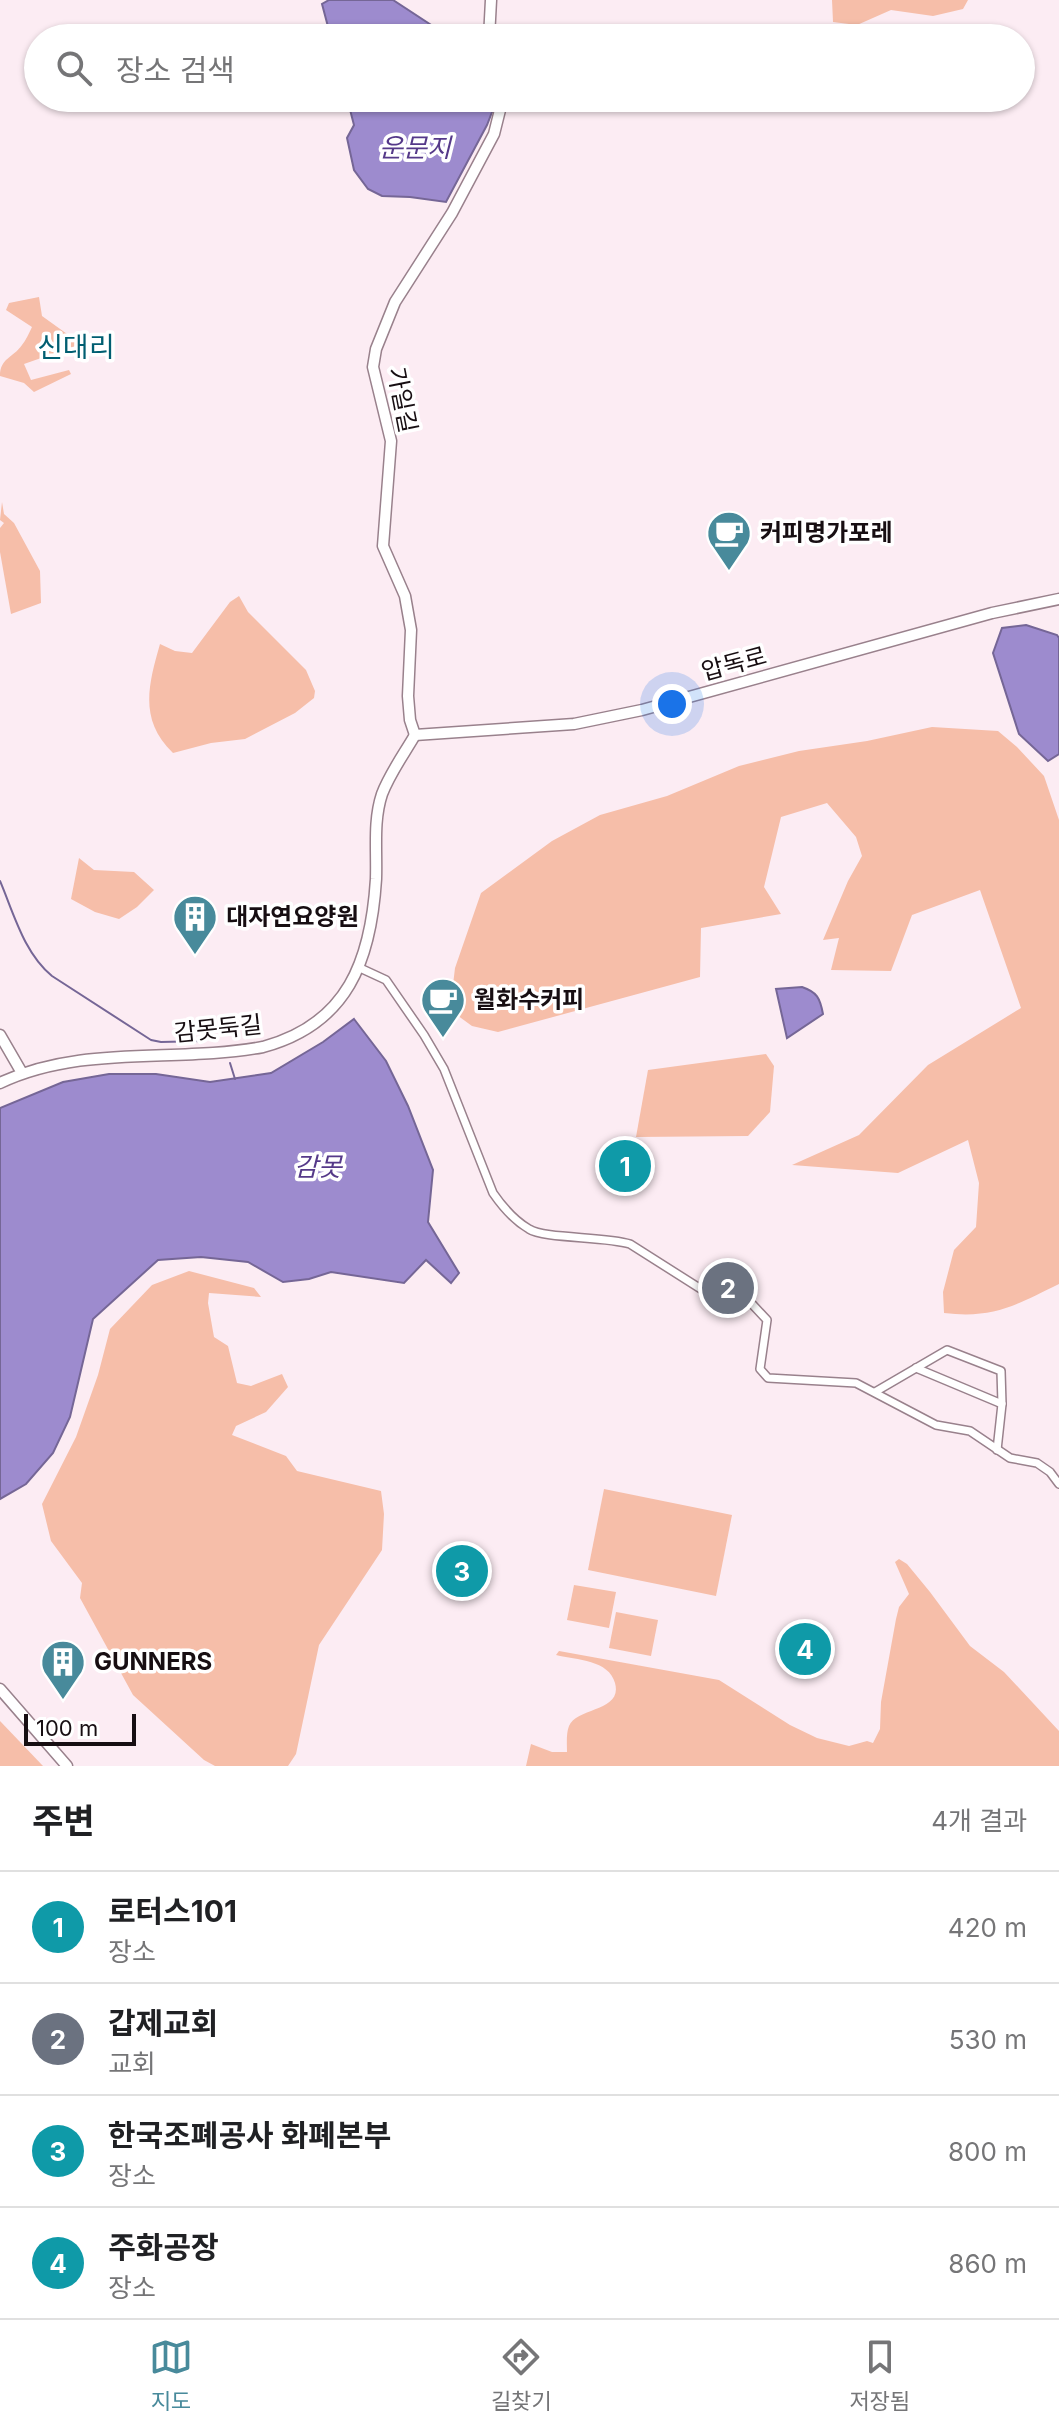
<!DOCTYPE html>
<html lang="ko">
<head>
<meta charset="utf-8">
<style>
	body { margin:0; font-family:Inter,"Noto Sans KR",sans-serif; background:#f6f6f6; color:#202124 }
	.scale { position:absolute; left:24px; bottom:20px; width:112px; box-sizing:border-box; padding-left:8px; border:4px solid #170e12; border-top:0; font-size:22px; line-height:28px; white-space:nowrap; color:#170e12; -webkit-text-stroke:6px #fff; paint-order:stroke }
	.you { position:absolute; left:672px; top:704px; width:28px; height:28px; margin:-20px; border:6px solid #fff; border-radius:50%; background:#1a73e8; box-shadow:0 0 0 12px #1a73e833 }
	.badge { display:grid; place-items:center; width:52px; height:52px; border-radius:50%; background:#488a9b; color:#fff; font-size:26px; font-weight:700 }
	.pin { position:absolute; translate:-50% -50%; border:4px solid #fff; box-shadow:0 2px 8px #0006 }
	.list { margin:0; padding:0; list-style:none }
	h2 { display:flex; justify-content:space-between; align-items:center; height:104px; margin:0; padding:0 32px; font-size:34px }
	h2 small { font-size:26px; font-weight:400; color:#757577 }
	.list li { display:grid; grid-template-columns:52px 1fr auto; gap:24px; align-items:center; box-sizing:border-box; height:112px; padding:0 32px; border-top:2px solid #e0e0e0 }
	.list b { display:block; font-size:30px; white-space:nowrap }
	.list p { margin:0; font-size:26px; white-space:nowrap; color:#757577 }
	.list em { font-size:26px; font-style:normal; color:#757577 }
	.icon { flex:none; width:44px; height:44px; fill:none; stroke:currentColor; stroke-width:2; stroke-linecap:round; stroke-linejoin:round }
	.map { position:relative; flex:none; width:1059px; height:1766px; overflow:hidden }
	.search { position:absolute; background:#fff; box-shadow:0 2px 6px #0004; left:24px; right:24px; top:24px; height:88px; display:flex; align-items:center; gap:20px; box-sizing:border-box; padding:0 28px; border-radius:44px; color:#757577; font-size:30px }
	.sheet { height:552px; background:#fff }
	nav { display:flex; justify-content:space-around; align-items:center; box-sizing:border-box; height:112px; border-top:2px solid #e0e0e0; background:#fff; font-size:22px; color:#757577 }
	nav a { display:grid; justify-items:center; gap:4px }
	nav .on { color:#488a9b }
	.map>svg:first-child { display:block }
	.green { fill:#f6bea9 }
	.water { fill:#9d8bce; stroke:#756696; stroke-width:2 }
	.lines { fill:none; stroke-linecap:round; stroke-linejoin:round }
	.stream { stroke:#756696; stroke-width:2 }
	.street-casing { stroke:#99818c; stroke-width:10 }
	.secondary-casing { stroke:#99818c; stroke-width:13 }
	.street { stroke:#fff; stroke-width:7 }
	.secondary { stroke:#fff; stroke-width:10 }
	.labels { text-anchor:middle; stroke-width:7; stroke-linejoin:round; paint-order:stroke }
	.street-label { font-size:24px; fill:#170e12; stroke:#fff }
	.poi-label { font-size:24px; font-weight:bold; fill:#170e12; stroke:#fff; text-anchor:start }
	.water-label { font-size:26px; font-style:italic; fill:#553989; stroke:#fff }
	.quarter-label { font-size:28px; fill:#005e71; stroke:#fff }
</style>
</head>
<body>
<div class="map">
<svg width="1059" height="1766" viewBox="0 0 1059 1766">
	<rect width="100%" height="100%" fill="#fcecf3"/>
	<g class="green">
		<polygon points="832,0 968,0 963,9 933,16 891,10 857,25 833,22"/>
		<path d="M39 297 42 316 81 344 24 364 31 380 69 370 71 374 34 392 24 383 0 376C0 358 13 358 22 345 26 340 29 333 32 327L6 310 9 303Z"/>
		<polygon points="2,502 4,514 14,523 40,571 41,603 11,614 0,552 0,528 4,523 0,520"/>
		<path d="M239 596 248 612 306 670 315 691 314 698 295 713 245 739 211 743 173 753C139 720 148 686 160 644L175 651 192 653 230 602Z"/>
		<path d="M932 727 998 731 1017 747 1044 776 1059 820V1284C1016 1305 994 1319 944 1313L943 1292 954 1250 976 1227 979 1183 968 1140 898 1173 792 1165 859 1135 928 1065 1021 1008 980 890 912 915 891 971 831 970 839 938 823 940 848 881 862 856 856 837 827 803 781 817 764 887 781 914 701 928 700 977 498 1032 472 1026 450 1010 455 968 481 893 552 841 600 815 667 796 739 766 799 751 867 741Z"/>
		<polygon points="79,858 94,870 134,872 154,890 137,907 119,919 95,912 71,899"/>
		<polygon points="766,1054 774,1066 770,1112 748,1136 636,1137 648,1070"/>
		<polygon points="189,1271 254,1288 261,1297 209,1293 208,1303 214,1337 228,1346 237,1383 251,1386 282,1374 288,1387 266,1412 236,1426 232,1435 286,1456 297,1471 381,1491 384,1514 382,1550 319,1645 296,1754 288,1766 215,1766 204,1760 133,1695 80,1598 82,1583 51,1541 42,1504 76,1437 98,1375 110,1329 152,1285"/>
		<polygon points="604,1489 732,1515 716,1596 588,1570"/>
		<path d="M899 1559 907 1564 930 1592 970 1646 1004 1672 1059 1731V1766H526L531 1744 552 1752H567C567 1745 566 1733 569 1726 577 1707 623 1712 615 1683 609 1660 577 1660 556 1655L559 1651 719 1680 790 1725 817 1738 849 1746 867 1741 873 1743 880 1729 881 1702 896 1619 899 1607 909 1594 895 1562Z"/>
		<polygon points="574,1585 616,1592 609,1628 567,1620"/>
		<polygon points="616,1612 658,1620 651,1656 609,1648"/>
		<polygon points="0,1721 43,1766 0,1766"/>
	</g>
	<g class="water">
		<polygon points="329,0 393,0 451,38 331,38 322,4"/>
		<polygon points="347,98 497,98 497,99 487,125 446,202 410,197 382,196 368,189 354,170 347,138 354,125"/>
		<polygon points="1026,625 1057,635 1059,638 1059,754 1048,761 1019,734 993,653 1002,628"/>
		<path d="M802 987C817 992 820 998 823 1014L787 1038 776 989Z"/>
		<polygon points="354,1019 386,1061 408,1106 433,1170 428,1222 459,1273 451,1283 426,1260 404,1283 331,1272 309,1279 283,1282 248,1262 201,1257 158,1260 93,1319 70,1417 53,1453 26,1484 0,1499 0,1108 63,1082 109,1074 156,1074 210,1082 271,1073 323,1042"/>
	</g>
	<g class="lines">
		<g class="stream">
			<path d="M0 881C14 914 24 953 52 976L151 1040 161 1042 205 1041"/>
			<polyline points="230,1063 235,1079"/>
		</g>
		<g class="street-casing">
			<g id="street">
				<path d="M360 968 386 980 424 1035 444 1069 493 1193C502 1206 515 1221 529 1229 544 1239 605 1236 630 1244L723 1303 752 1304 767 1320 760 1369 768 1378 856 1383 936 1425 970 1431 1010 1458 1037 1463 1050 1472 1059 1484"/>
				<polyline points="916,1368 1002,1404"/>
				<polyline points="875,1392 947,1350 1001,1371 1002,1404 997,1450"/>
			</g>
		</g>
		<g class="secondary-casing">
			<g id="secondary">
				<polyline points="489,38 491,0"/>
				<polyline points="415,735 410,720 408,696 411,630 405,596 383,546 391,441 373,367 376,349 395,302 452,213 494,134 503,98"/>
				<polyline points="415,735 574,724 642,710 992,613 1059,599"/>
				<polyline points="0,1035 22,1073"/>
				<path d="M0 1083C82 1044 176 1063 263 1047 348 1024 371 960 376 879 377 850 373 821 382 794 390 773 404 754 415 735"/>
				<polyline points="0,1689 67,1766"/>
			</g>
		</g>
		<use href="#street" class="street"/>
		<use href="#secondary" class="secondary"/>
	</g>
	<defs>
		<g id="cafe-pin" transform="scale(2.3)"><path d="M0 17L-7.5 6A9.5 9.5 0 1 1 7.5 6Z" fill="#488a9b" stroke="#fff"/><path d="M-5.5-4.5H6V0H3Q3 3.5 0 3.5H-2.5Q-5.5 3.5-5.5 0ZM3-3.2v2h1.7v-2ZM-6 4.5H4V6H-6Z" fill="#fff"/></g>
		<g id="building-pin" transform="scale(2.3)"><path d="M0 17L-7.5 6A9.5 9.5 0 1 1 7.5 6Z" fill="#488a9b" stroke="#fff"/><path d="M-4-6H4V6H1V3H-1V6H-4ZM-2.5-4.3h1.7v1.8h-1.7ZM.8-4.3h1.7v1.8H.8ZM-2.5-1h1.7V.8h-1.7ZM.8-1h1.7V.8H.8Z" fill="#fff"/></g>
	</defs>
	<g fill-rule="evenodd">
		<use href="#cafe-pin" x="729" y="533"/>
		<use href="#building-pin" x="195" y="917"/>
		<use href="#cafe-pin" x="443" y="1000"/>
		<use href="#building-pin" x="63" y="1662"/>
	</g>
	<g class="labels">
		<g class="street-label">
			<text transform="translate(402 400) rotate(79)" y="8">가일길</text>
			<text transform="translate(734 664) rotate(-15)" y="8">압독로</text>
			<text transform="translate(218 1029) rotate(-6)" y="8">감못둑길</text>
		</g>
		<g class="poi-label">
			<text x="760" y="541">커피명가포레</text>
			<text x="226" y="925">대자연요양원</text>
			<text x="474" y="1008">월화수커피</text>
			<text x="94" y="1670">GUNNERS</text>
		</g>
		<g class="water-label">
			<text x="415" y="157">운문지</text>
			<text x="318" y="1176">감못</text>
		</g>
		<g class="quarter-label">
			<text x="76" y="357">신대리</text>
		</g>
	</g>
</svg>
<div class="scale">100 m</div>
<div class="you"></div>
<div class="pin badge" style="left:625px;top:1166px;background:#0f9aa8">1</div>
<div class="pin badge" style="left:728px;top:1288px;background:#6b7280">2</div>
<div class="pin badge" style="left:462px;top:1571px;background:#0f9aa8">3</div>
<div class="pin badge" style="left:805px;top:1649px;background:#0f9aa8">4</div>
<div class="search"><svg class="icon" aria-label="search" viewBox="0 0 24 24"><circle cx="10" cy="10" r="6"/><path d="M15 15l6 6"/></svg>장소 검색</div>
</div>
<section class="sheet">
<h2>주변<small>4개 결과</small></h2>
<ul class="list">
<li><span class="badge" style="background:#0f9aa8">1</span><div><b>로터스101</b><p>장소</p></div><em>420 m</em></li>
<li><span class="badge" style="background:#6b7280">2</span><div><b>갑제교회</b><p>교회</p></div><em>530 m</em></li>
<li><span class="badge" style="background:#0f9aa8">3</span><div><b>한국조폐공사 화폐본부</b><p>장소</p></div><em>800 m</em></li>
<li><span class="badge" style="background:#0f9aa8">4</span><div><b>주화공장</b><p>장소</p></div><em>860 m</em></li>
</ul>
</section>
<nav>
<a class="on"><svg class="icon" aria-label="map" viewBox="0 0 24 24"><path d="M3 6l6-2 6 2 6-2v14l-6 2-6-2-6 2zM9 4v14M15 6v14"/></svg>지도</a>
<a><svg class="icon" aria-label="directions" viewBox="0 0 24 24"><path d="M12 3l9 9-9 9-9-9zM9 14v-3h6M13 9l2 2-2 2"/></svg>길찾기</a>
<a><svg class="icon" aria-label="saved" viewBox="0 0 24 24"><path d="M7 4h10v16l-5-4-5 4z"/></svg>저장됨</a>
</nav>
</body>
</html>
